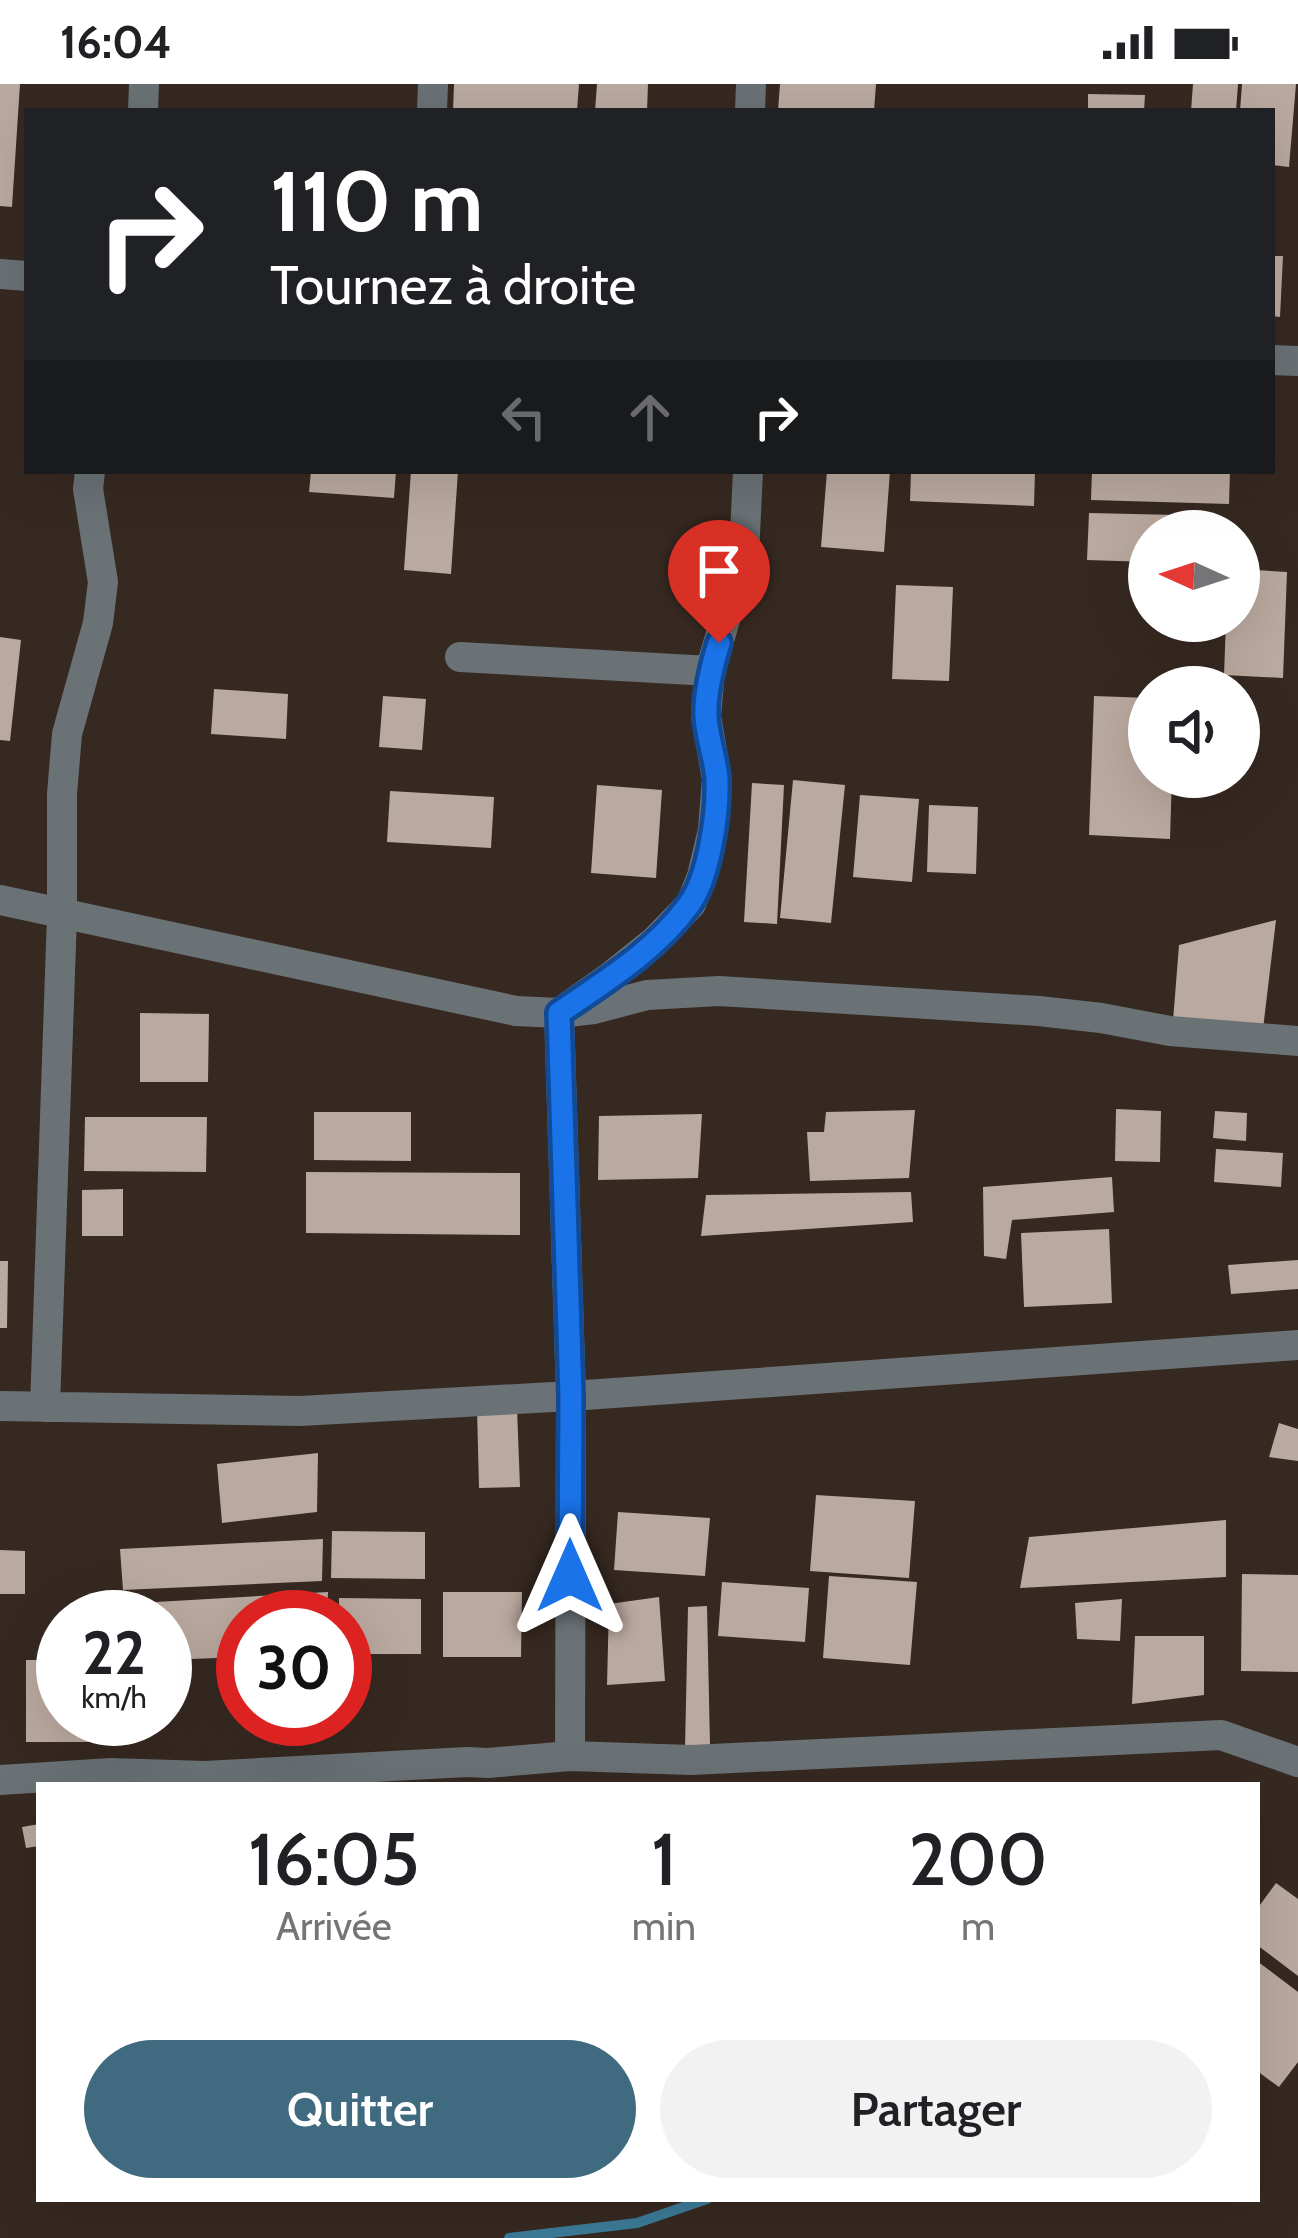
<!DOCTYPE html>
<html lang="fr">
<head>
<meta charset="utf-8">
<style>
  body { margin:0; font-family:Cabin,sans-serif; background:#f2f2f2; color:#202124; height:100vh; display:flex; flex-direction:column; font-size:45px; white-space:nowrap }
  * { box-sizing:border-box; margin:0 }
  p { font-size:39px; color:#757577 }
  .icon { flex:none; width:66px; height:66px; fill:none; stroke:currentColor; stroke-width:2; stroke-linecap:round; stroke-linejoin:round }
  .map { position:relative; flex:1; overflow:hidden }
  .sheet { position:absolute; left:36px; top:1698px; width:1224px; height:420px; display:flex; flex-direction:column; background:#fff; border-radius:0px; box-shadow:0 12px 48px #0002 }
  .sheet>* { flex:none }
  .hud { position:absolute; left:24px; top:24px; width:1251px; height:366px; border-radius:0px; box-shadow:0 12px 48px #0002; background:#202124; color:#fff; overflow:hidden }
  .needle { width:78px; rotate:273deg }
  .fabs { position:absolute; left:1128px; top:426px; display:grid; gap:24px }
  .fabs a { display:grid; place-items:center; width:132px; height:132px; border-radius:50%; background:#fff; box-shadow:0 12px 48px #0002; font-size:60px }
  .speed { position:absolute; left:36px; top:1506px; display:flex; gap:24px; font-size:60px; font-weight:700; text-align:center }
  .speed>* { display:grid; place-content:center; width:156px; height:156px; border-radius:50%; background:#fff; box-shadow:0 12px 48px #0002; line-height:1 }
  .speed small { font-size:30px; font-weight:400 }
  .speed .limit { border:18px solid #d22; background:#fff; color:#111 }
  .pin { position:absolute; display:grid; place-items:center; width:102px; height:102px; color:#fff; margin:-123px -51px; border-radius:50% 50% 50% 0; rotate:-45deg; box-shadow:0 0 12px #0007 }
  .pin .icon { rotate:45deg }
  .me { position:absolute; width:132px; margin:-66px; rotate:0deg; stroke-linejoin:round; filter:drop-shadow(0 0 9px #0008) }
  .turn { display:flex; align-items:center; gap:42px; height:252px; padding:0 48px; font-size:54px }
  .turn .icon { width:156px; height:156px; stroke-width:2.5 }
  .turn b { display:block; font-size:84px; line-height:102px }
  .lanes { display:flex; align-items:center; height:114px; padding:0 48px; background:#0003; justify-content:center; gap:60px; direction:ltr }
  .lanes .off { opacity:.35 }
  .eta { display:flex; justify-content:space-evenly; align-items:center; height:204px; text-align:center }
  .eta b { font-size:72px; font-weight:600; line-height:84px }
  .action { display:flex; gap:24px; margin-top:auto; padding:24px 48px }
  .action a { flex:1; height:138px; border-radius:72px; background:#406a80; color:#fff; font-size:48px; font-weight:600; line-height:138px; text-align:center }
  .action a+a { background:#f2f2f2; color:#202124 }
  .status { display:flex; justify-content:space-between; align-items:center; height:84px; padding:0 60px; background:#fff; direction:ltr }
  .status svg { height:33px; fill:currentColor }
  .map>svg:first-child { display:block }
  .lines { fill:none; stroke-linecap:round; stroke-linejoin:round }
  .stream { stroke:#3c7b98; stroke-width:10 }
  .building { fill:#baa99f }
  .minor { stroke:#6a7276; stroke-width:30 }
  .route-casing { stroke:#114b97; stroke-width:30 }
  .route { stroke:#1a73e8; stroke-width:21 }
</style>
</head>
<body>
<div class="status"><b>16:04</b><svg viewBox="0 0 49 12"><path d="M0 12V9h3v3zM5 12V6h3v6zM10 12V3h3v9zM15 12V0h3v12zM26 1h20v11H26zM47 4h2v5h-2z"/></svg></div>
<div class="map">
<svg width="1298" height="2154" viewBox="0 0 1298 2154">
  <rect width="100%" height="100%" fill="#362921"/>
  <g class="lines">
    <!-- stream -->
    <path class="stream" d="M 509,2154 L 637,2139 L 707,2115"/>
  </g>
  <!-- building -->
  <path class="building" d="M 0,0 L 20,0 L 12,123 L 0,122 Z
    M 454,0 L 579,0 L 577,27 L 453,27 Z
    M 597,0 L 648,0 L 647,27 L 595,27 Z
    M 780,0 L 876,0 L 874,27 L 778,27 Z
    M 1193,0 L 1238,0 L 1236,27 L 1191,27 Z
    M 1242,0 L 1296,0 L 1289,83 L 1272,81 L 1272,27 L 1240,27 Z
    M 1088,10 L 1145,11 L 1144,27 L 1088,27 Z
    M 1272,172 L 1283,172 L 1280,233 L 1272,232 Z
    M 311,387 L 396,387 L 394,414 L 309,408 Z
    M 411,387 L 458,387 L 451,490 L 404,486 Z
    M 827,387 L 890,387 L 884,468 L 821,463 Z
    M 911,387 L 1035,387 L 1034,422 L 910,417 Z
    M 1092,387 L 1230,387 L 1229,420 L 1091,416 Z
    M 1089,429 L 1222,432 L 1222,447 L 1149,447 L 1149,478 L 1087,476 Z
    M 1239,485 L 1287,488 L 1283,594 L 1224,591 L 1226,537 L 1239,537 Z
    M 896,501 L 953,503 L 949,597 L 892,595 Z
    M 0,553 L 21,556 L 10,657 L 0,656 Z
    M 214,605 L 288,610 L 286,655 L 211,650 Z
    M 383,612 L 426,615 L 422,666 L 379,663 Z
    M 1094,612 L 1149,614 L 1149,693 L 1172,693 L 1170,755 L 1089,751 Z
    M 793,696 L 845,701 L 831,839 L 780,834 Z
    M 752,699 L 784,701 L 777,840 L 744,838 Z
    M 597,701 L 662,706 L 656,794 L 591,789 Z
    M 390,707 L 494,713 L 491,764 L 387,758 Z
    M 860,711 L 919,715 L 912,798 L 853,793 Z
    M 929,721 L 978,723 L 976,790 L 927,788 Z
    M 1276,836 L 1263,945 L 1173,937 L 1179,861 Z
    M 140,929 L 209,930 L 208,998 L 140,998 Z
    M 1116,1025 L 1161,1027 L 1160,1078 L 1115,1077 Z
    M 915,1026 L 909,1094 L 810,1097 L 807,1048 L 824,1048 L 826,1028 Z
    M 1215,1027 L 1247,1029 L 1246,1057 L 1213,1054 Z
    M 314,1028 L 411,1028 L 411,1077 L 314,1076 Z
    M 702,1030 L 698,1094 L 598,1096 L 599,1032 Z
    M 85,1033 L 207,1033 L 206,1088 L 84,1087 Z
    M 1216,1065 L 1283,1069 L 1281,1103 L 1214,1098 Z
    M 306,1088 L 520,1089 L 520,1151 L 306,1149 Z
    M 1112,1093 L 1114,1128 L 1012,1136 L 1006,1175 L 984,1172 L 983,1103 Z
    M 123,1105 L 123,1152 L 82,1152 L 82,1106 Z
    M 911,1108 L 913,1138 L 701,1152 L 706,1111 Z
    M 1109,1145 L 1112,1219 L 1024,1223 L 1021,1149 Z
    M 1298,1176 L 1298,1205 L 1231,1210 L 1228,1181 Z
    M 0,1177 L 8,1177 L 7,1244 L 0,1244 Z
    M 517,1324 L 520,1403 L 479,1404 L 477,1325 Z
    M 1279,1339 L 1298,1345 L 1298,1377 L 1269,1373 Z
    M 318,1369 L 317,1428 L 222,1439 L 217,1380 Z
    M 816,1411 L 915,1417 L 909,1494 L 810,1487 Z
    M 618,1428 L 710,1434 L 705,1492 L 614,1486 Z
    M 1226,1436 L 1226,1493 L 1020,1504 L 1029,1453 Z
    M 332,1447 L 425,1448 L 425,1495 L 331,1494 Z
    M 323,1455 L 322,1497 L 123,1506 L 120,1465 Z
    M 0,1466 L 25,1467 L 25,1510 L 0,1510 Z
    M 1242,1490 L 1298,1491 L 1298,1588 L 1241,1587 Z
    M 829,1492 L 917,1498 L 910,1581 L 823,1574 Z
    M 722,1498 L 809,1504 L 805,1558 L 718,1552 Z
    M 328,1508 L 327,1533 L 243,1533 L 243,1573 L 165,1576 L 165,1533 L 121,1533 L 121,1520 Z
    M 443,1508 L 522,1508 L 521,1573 L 443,1573 Z
    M 659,1513 L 665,1597 L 607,1601 L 609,1520 Z
    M 339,1514 L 421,1515 L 421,1570 L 345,1570 L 345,1533 L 339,1533 Z
    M 1122,1515 L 1120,1557 L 1077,1555 L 1075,1519 Z
    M 707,1522 L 710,1661 L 685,1665 L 688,1523 Z
    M 1135,1552 L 1204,1552 L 1204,1611 L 1132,1620 Z
    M 26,1576 L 63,1576 L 63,1635 L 100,1635 L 100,1658 L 26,1658 Z
    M 39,1740 L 39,1762 L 26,1764 L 22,1743 Z
    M 1276,1799 L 1298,1815 L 1298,1892 L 1257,1861 L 1257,1825 Z
    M 1257,1877 L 1298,1908 L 1298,1978 L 1279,2003 L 1257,1987 Z"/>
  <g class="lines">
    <!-- minor -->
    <path class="minor" d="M 143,27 L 144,0
      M 432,27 L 433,0
      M 750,27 L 751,0
      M 0,190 L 27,192
      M 1272,276 L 1298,277
      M 460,573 L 710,587
      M 0,816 L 516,927 L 559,929 L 594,925 L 647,911 L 719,907 L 1039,927 L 1101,934 L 1170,947 L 1298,957
      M 0,1322 L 300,1327 L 571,1312 L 1298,1261
      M 45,1323 L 62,831 L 62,710 L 67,650 L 98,539 L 103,498 L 88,405 L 90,387
      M 570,1672 L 571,1312 L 559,929 L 610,893 L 655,857 L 691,820 L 702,792 L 713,746 L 717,695 L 706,632 L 710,587 L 744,471 L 748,387
      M 0,1696 L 111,1689 L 205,1692 L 467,1678 L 488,1679 L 570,1672 L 691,1676 L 1221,1651 L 1298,1678"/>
  </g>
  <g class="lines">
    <!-- route casing -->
    <g class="route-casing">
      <path id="route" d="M 570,1492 L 571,1312 L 559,929 C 604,898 655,867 688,822 C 709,795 718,731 717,696 C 716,675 707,654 706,632 C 705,608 712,582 719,559"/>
    </g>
    <!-- route -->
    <use href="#route" class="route"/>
  </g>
</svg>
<div class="fabs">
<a><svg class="needle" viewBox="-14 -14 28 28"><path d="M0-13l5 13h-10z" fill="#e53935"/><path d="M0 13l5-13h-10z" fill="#757577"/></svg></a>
<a><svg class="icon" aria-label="sound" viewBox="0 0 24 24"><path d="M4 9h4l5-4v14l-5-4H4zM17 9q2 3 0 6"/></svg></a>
</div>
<div class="speed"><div>22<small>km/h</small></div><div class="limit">30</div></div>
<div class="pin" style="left:719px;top:559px;background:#d93025"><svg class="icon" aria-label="arrive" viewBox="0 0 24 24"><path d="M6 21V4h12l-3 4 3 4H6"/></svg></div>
<svg class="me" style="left:570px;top:1492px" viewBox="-20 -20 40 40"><path d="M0-17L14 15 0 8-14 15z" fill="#1a73e8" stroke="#fff" stroke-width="4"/></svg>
<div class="hud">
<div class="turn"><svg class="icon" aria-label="right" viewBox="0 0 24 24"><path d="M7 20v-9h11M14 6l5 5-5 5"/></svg><div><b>110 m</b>Tournez à droite</div></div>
<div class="lanes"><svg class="icon off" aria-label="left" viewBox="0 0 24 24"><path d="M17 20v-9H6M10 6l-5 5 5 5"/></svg><svg class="icon off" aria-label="ahead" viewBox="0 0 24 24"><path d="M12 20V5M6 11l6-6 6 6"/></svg><svg class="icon" aria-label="right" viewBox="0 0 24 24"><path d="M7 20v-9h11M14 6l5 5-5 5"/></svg></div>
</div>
<section class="sheet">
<div class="eta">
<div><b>16:05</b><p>Arrivée</p></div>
<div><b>1</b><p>min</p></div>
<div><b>200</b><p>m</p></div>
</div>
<div class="action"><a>Quitter</a><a>Partager</a></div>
</section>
</div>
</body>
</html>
